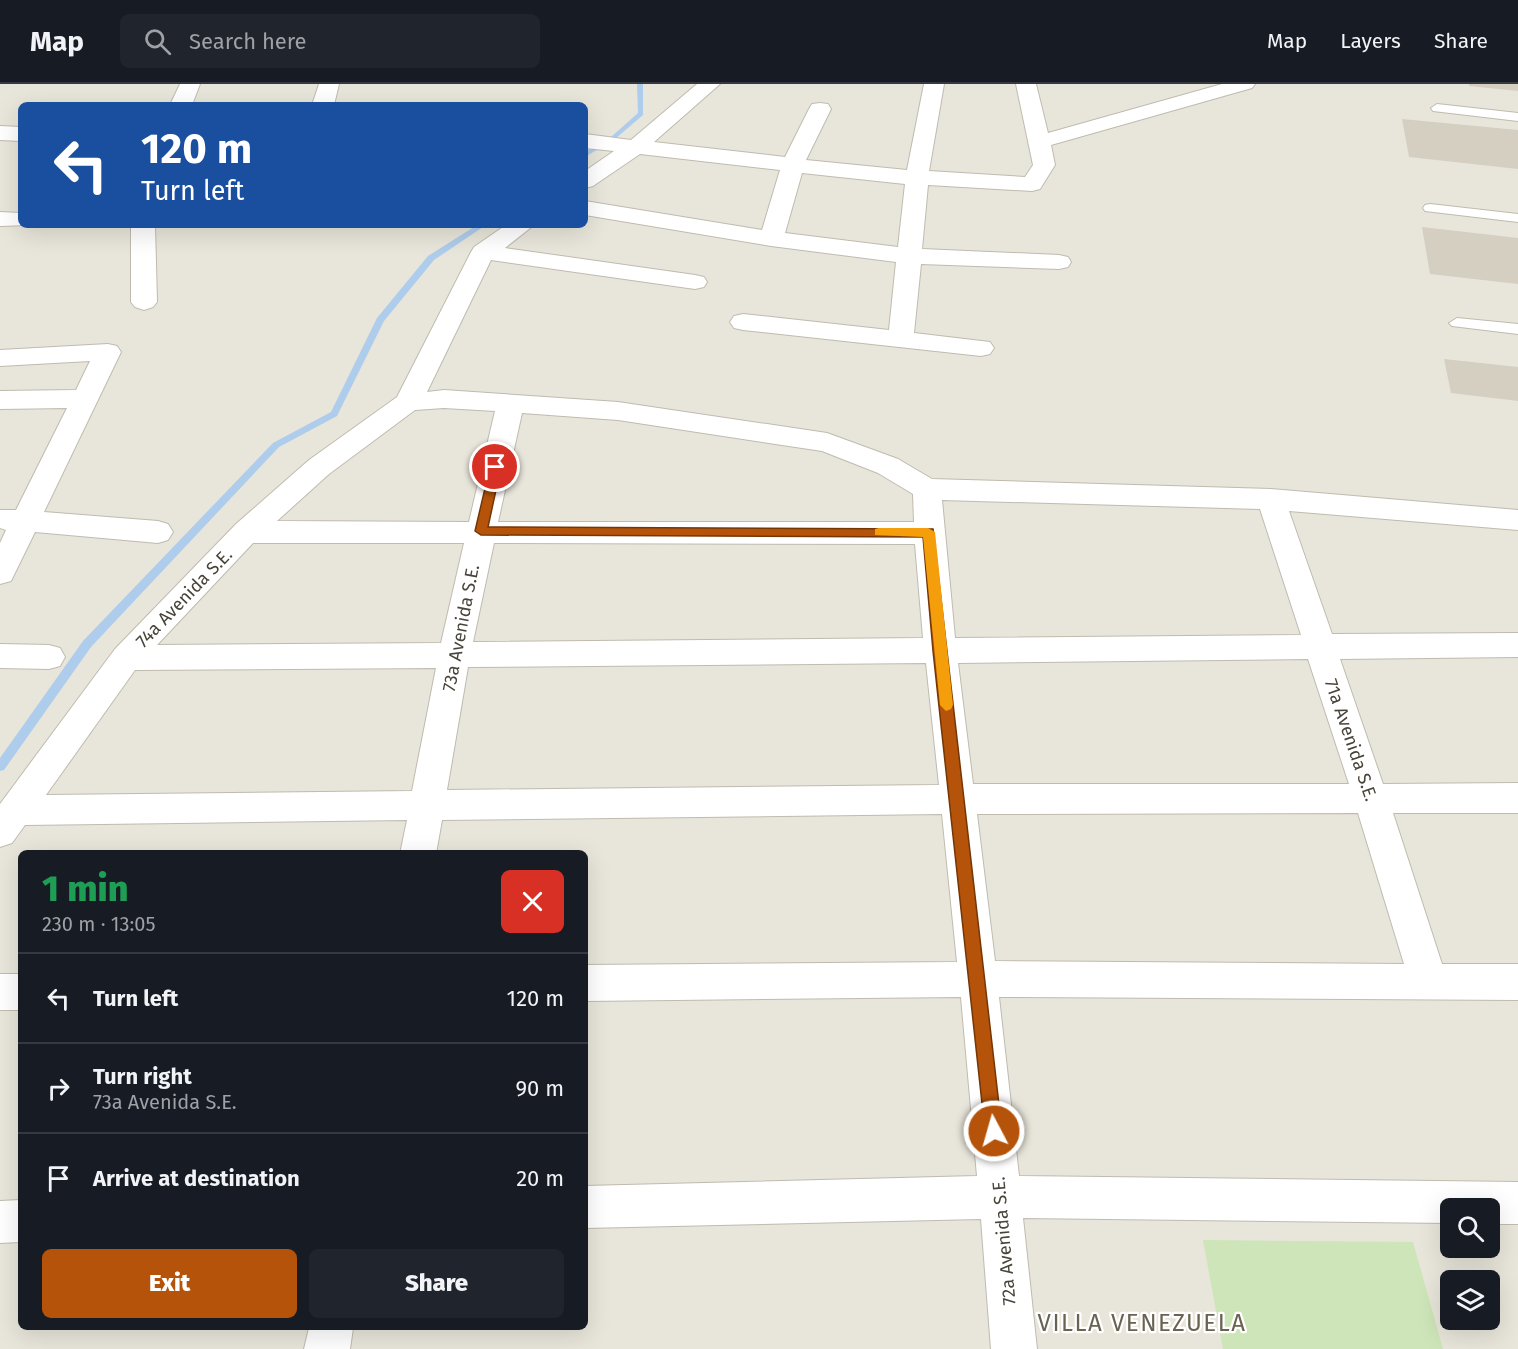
<!DOCTYPE html>
<html lang="en">
<head>
<meta charset="utf-8">
<style>
  body { margin:0; font-family:"Fira Sans",sans-serif; background:#20242c; color:#f1f3f6; height:100vh; display:flex; flex-direction:column; font-size:22px; white-space:nowrap }
  * { box-sizing:border-box; margin:0 }
  p { font-size:20px; color:#9ea1a6 }
  .icon { flex:none; width:33px; height:33px; fill:none; stroke:currentColor; stroke-width:2; stroke-linecap:round; stroke-linejoin:round }
  .map { position:relative; flex:1; overflow:hidden }
  .panel { position:absolute; left:18px; top:766px; width:570px; height:480px; display:flex; flex-direction:column; background:#171b24; border-radius:9px; box-shadow:0 6px 24px #0002 }
  .panel>* { flex:none }
  .banner { position:absolute; left:18px; top:18px; width:570px; height:126px; border-radius:9px; box-shadow:0 6px 24px #0002; background:#1a4fa0; color:#fff; overflow:hidden }
  .controls { position:absolute; left:1440px; top:1114px; display:grid; gap:12px }
  .controls a { display:grid; place-items:center; width:60px; height:60px; border-radius:9px; background:#171b24; box-shadow:0 6px 24px #0002; font-size:30px }
  .pin { position:absolute; display:grid; place-items:center; width:51px; height:51px; color:#fff; margin:-26px; border:3px solid #fff; border-radius:50%; box-shadow:0 2px 6px #0007 }
  .me { position:absolute; width:66px; margin:-33px; rotate:354deg; stroke-linejoin:round; filter:drop-shadow(0 0 4px #0008) }
  .turn { display:flex; align-items:center; gap:21px; height:126px; padding:0 24px; font-size:27px }
  .turn .icon { width:78px; height:78px; stroke-width:2.5 }
  .turn b { display:block; font-size:42px; line-height:51px }
  .round { display:grid; place-items:center; flex:none; width:63px; height:63px; border-radius:9px; background:#20242c }
  .head { display:flex; align-items:center; justify-content:space-between; height:102px; padding:0 24px }
  h1 { font-size:36px; font-weight:800; line-height:45px; color:#1e9e55 }
  .primary-button { display:flex; gap:12px; margin-top:auto; padding:12px 24px }
  .primary-button a { flex:1; height:69px; border-radius:9px; background:#b45309; color:#fff; font-size:24px; font-weight:800; line-height:69px; text-align:center }
  .primary-button a+a { background:#20242c; color:#f1f3f6 }
  ul { padding:0; list-style:none }
  li { display:flex; align-items:center; gap:18px; height:90px; padding:0 24px; border-top:2px solid #363941 }
  li div { flex:1 }
  li b { display:block; font-size:22px }
  li em { font-style:normal }
  header { display:flex; align-items:center; gap:36px; box-sizing:border-box; height:84px; padding:0 30px; background:#171b24; border-bottom:2px solid #363941 }
  header strong { font-size:28px }
  nav { display:flex; gap:33px; margin-inline-start:auto; font-size:21px }
  .search { width:420px; height:54px; background:#20242c; display:flex; align-items:center; gap:15px; box-sizing:border-box; padding:0 21px; border-radius:9px; color:#9ea1a6; font-size:22px }
  .map>svg:first-child { display:block }
  .residential { fill:#e8e5da; fill-rule:evenodd }
  .green { fill:#cde5b8 }
  .lines { fill:none; stroke-linecap:round; stroke-linejoin:round }
  .stream { fill:#aecceb; fill-rule:evenodd }
  .building { fill:#d5cfc2 }
  .service-casing { stroke:#bfbbaf; stroke-width:2 }
  .minor-casing { stroke:#bfbbaf; stroke-width:2 }
  .service { fill:#fff; fill-rule:evenodd }
  .minor { fill:#fff; fill-rule:evenodd }
  .route { fill:#b45309; stroke:#753606; stroke-width:1.5 }
  .slow { fill:#f59e0b }
  .labels { text-anchor:middle; dominant-baseline:central; stroke-width:4.5; stroke-linejoin:round; paint-order:stroke }
  .street-label { font-size:18px; fill:#48443a; stroke:#fff }
  .near-neighbourhood-label { font-size:24px; letter-spacing:1.5px; fill:#6a6352; stroke:#fff }
</style>
</head>
<body>
<header>
<strong>Map</strong>
<div class="search"><svg class="icon" aria-label="search" viewBox="0 0 24 24"><circle cx="10" cy="10" r="6"/><path d="M15 15l6 6"/></svg>Search here</div>
<nav><a>Map</a><a>Layers</a><a>Share</a></nav>
</header>
<div class="map">
<svg width="1518" height="1265" viewBox="0 0 1518 1265">
  <rect width="100%" height="100%" fill="#f4f3ec"/>
  <!-- residential -->
  <path class="residential" d="M 0,0 L 1518,0 L 1518,1265 L 0,1265 ZM 21,21 L 585,21 L 585,141 L 21,141 ZM 21,770 L 585,770 L 585,1244 L 21,1244 ZM 1450,1125 L 1490,1125 L 1490,1164 L 1450,1164 ZM 1450,1197 L 1490,1197 L 1490,1236 L 1450,1236 Z"/>
  <!-- green -->
  <path class="green" d="M 1203,1156 L 1413,1158 L 1443,1265 L 1223,1265 Z"/>
  <g class="lines">
    <!-- stream -->
    <path class="stream" d="M 637,0 L 643,0 L 643,31 L 615,55 L 585,73 L 585,68 L 611,53 L 638,29 Z
      M 477,141 L 486,141 L 434,176 L 384,237 L 337,332 L 279,363 L 91,563 L 4,686 L 0,687 L 0,674 L 83,557 L 273,359 L 331,328 L 377,234 L 428,172 Z"/>
  </g>
  <!-- building -->
  <path class="building" d="M 1469,0 L 1518,0 L 1518,7 L 1469,2 Z
    M 1402,35 L 1518,46 L 1518,85 L 1409,73 Z
    M 1422,143 L 1518,154 L 1518,200 L 1430,190 Z
    M 1444,275 L 1518,283 L 1518,317 L 1451,309 Z"/>
  <g class="lines">
    <!-- service casing -->
    <g class="service-casing">
      <path id="service" d="M 1437,20 L 1518,29 L 1518,37 L 1433,27 L 1431,24 Z
        M 1430,120 L 1518,130 L 1518,138 L 1425,127 L 1423,124 L 1425,121 Z
        M 1457,234 L 1518,240 L 1518,250 L 1452,242 L 1449,239 Z"/>
    </g>
    <!-- minor casing -->
    <g class="minor-casing">
      <path id="minor" d="M 180,0 L 200,0 L 192,21 L 170,21 Z
        M 319,0 L 339,0 L 334,21 L 312,21 Z
        M 697,0 L 720,0 L 654,58 L 785,73 L 809,25 L 812,20 L 820,19 L 828,20 L 831,25 L 806,76 L 907,86 L 924,0 L 944,0 L 929,87 L 1025,93 L 1033,81 L 1016,0 L 1036,0 L 1048,49 L 1222,0 L 1255,0 L 1252,4 L 1051,61 L 1055,81 L 1040,105 L 1032,107 L 928,101 L 922,165 L 1059,171 L 1068,173 L 1071,178 L 1068,183 L 1059,185 L 921,180 L 914,249 L 990,258 L 994,264 L 990,270 L 981,272 L 743,246 L 734,244 L 730,238 L 734,232 L 743,230 L 889,246 L 896,178 L 771,162 L 585,131 L 585,117 L 762,146 L 780,86 L 640,70 L 593,102 L 585,104 L 585,87 L 614,67 L 585,64 L 585,50 L 631,56 ZM 802,89 L 905,100 L 898,163 L 785,149 Z
        M 0,42 L 21,43 L 21,57 L 0,56 Z
        M 0,128 L 21,129 L 21,141 L 29,141 L 0,142 Z
        M 131,141 L 155,141 L 157,218 L 153,223 L 144,226 L 135,223 L 131,218 Z
        M 506,141 L 534,141 L 505,164 L 695,191 L 704,193 L 707,198 L 704,203 L 695,205 L 491,176 L 427,308 L 444,306 L 618,318 L 827,349 L 898,375 L 932,395 L 1271,405 L 1518,426 L 1518,446 L 1289,427 L 1332,550 L 1518,549 L 1518,573 L 1340,575 L 1383,700 L 1518,699 L 1518,729 L 1393,729 L 1442,880 L 1518,880 L 1518,916 L 999,913 L 1019,1092 L 1518,1098 L 1518,1140 L 1490,1140 L 1490,1125 L 1450,1125 L 1450,1139 L 1023,1134 L 1037,1265 L 991,1265 L 981,1135 L 585,1144 L 585,1102 L 977,1092 L 961,913 L 585,917 L 585,881 L 957,878 L 942,730 L 442,736 L 436,770 L 400,770 L 407,736 L 25,741 L 12,759 L 0,763 L 0,720 L 3,716 L 115,565 L 236,440 L 309,376 L 397,313 L 471,168 L 474,163 ZM 444,324 L 495,327 L 469,438 L 277,437 L 329,390 L 415,326 ZM 522,329 L 618,336 L 822,367 L 878,389 L 913,410 L 914,438 L 498,438 ZM 942,416 L 1260,425 L 1301,551 L 955,554 ZM 253,459 L 464,459 L 441,559 L 157,561 ZM 494,459 L 915,460 L 923,554 L 473,558 ZM 1308,575 L 1349,700 L 973,700 L 958,579 ZM 926,579 L 939,701 L 447,706 L 468,583 ZM 436,584 L 412,707 L 46,711 L 135,586 ZM 1358,729 L 1404,880 L 995,877 L 977,730 Z
        M 108,260 L 117,262 L 121,268 L 44,428 L 158,437 L 168,440 L 173,448 L 168,456 L 158,459 L 35,448 L 11,497 L 0,500 L 0,459 L 6,446 L 0,444 L 0,426 L 16,426 L 67,324 L 0,325 L 0,307 L 76,306 L 90,277 L 0,282 L 0,266 Z
        M 0,560 L 49,561 L 60,564 L 65,573 L 60,582 L 49,585 L 0,584 Z
        M 0,890 L 21,890 L 21,926 L 0,926 Z
        M 21,1116 L 21,1158 L 0,1159 L 0,1117 Z
        M 309,1244 L 353,1244 L 350,1265 L 304,1265 Z"/>
    </g>
    <!-- service -->
    <use href="#service" class="service"/>
    <!-- minor -->
    <use href="#minor" class="minor"/>
  </g>
  <!-- route -->
  <path class="route" d="M 495,379 L 501,383 L 488,443 L 933,445 L 1002,1047 L 1000,1053 L 994,1056 L 988,1053 L 985,1047 L 933,567 L 923,453 L 481,451 L 475,447 L 490,383 Z"/>
  <!-- slow -->
  <path class="slow" d="M 879,444 L 928,444 L 935,448 L 953,621 L 951,625 L 946,627 L 940,621 L 923,453 L 875,451 L 875,445 Z"/>
  <g class="labels">
    <!-- street labels -->
    <g class="street-label">
      <text transform="translate(184 514) rotate(-46)">74a Avenida S.E.</text>
      <text transform="translate(461 544) rotate(-79)">73a Avenida S.E.</text>
      <text transform="translate(1351 656) rotate(71)">71a Avenida S.E.</text>
      <text transform="translate(1004 1157) rotate(-95)">72a Avenida S.E.</text>
    </g>
    <!-- near-neighbourhood labels -->
    <g class="near-neighbourhood-label">
      <text x="1142" y="1239">VILLA VENEZUELA</text>
    </g>
  </g>
</svg>
<div class="controls">
<a><svg class="icon" aria-label="search" viewBox="0 0 24 24"><circle cx="10" cy="10" r="6"/><path d="M15 15l6 6"/></svg></a>
<a><svg class="icon" aria-label="layers" viewBox="0 0 24 24"><path d="M12 4l9 5-9 5-9-5zM3 14l9 5 9-5"/></svg></a>
</div>
<div class="pin" style="left:495px;top:383px;background:#d93025"><svg class="icon" aria-label="arrive" viewBox="0 0 24 24"><path d="M6 21V4h12l-3 4 3 4H6"/></svg></div>
<svg class="me" style="left:994px;top:1047px" viewBox="-20 -20 40 40"><circle r="17" fill="#b45309" stroke="#fff" stroke-width="3"/><path d="M0-11L8 9 0 5-8 9z" fill="#fff"/></svg>
<div class="banner">
<div class="turn"><svg class="icon" aria-label="left" viewBox="0 0 24 24"><path d="M17 20v-9H6M10 6l-5 5 5 5"/></svg><div><b>120 m</b>Turn left</div></div>
</div>
<section class="panel">
<div class="head"><div><h1>1 min</h1><p>230 m · 13:05</p></div><a class="round" style="background:#d93025;color:#fff"><svg class="icon" aria-label="close" viewBox="0 0 24 24"><path d="M6 6l12 12M18 6L6 18"/></svg></a></div>
<ul>
<li><svg class="icon" aria-label="left" viewBox="0 0 24 24"><path d="M17 20v-9H6M10 6l-5 5 5 5"/></svg><div><b>Turn left</b></div><em>120 m</em></li>
<li><svg class="icon" aria-label="right" viewBox="0 0 24 24"><path d="M7 20v-9h11M14 6l5 5-5 5"/></svg><div><b>Turn right</b><p>73a Avenida S.E.</p></div><em>90 m</em></li>
<li><svg class="icon" aria-label="arrive" viewBox="0 0 24 24"><path d="M6 21V4h12l-3 4 3 4H6"/></svg><div><b>Arrive at destination</b></div><em>20 m</em></li>
</ul>
<div class="primary-button"><a>Exit</a><a>Share</a></div>
</section>
</div>
</body>
</html>
